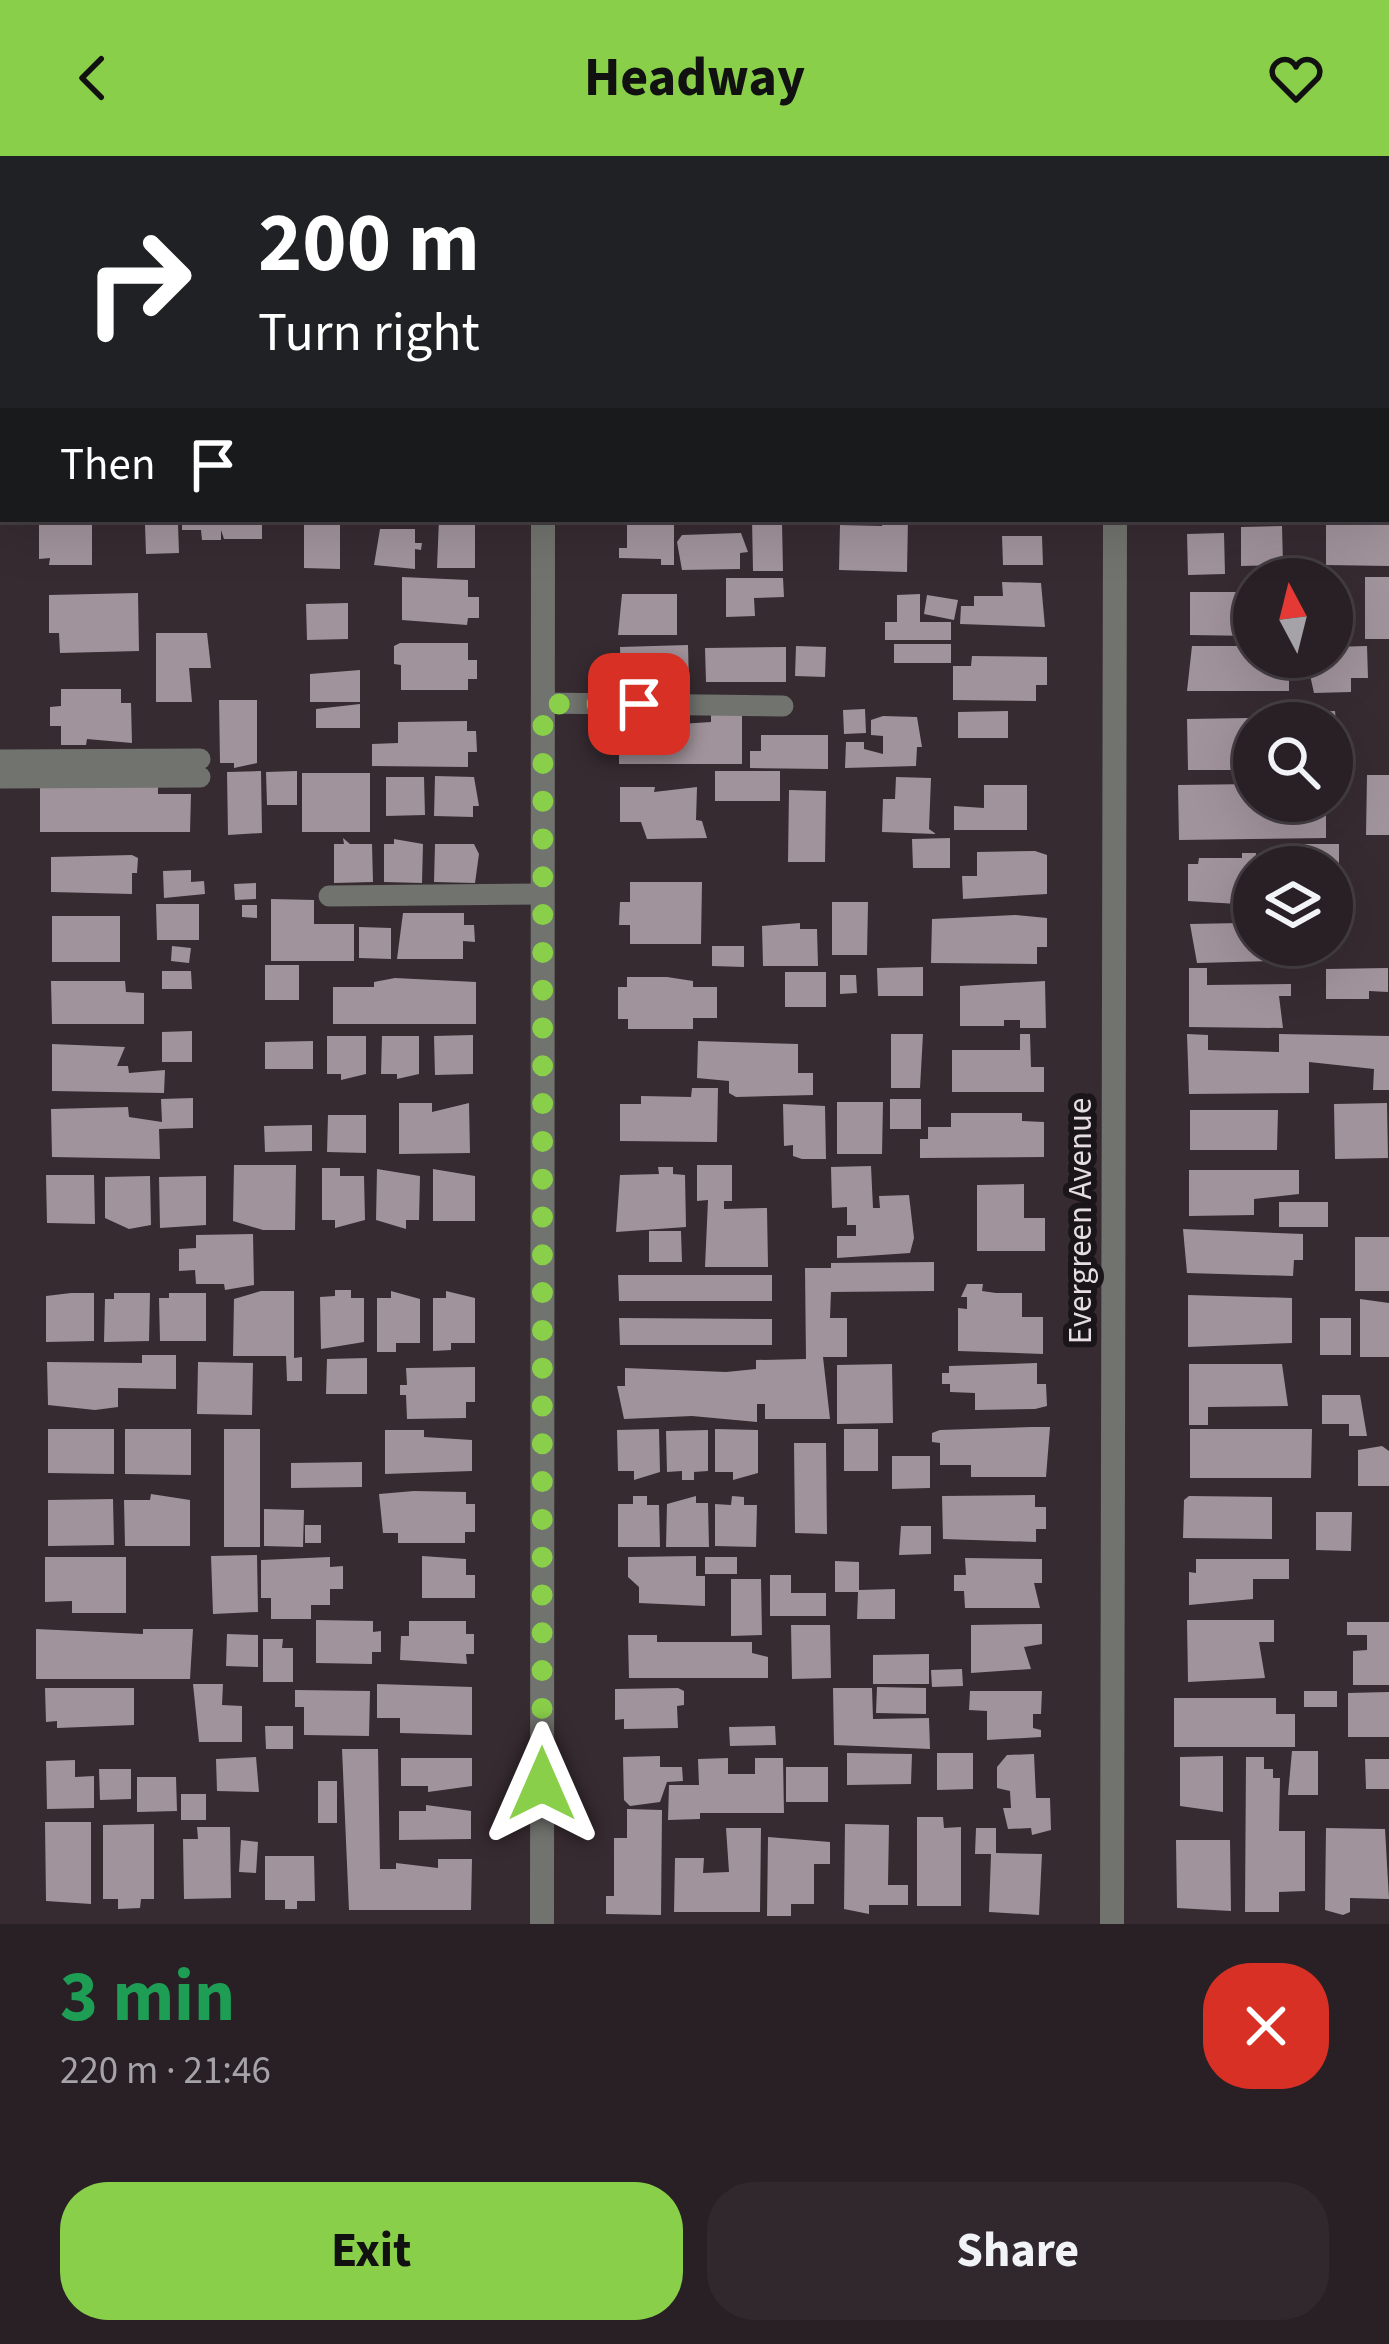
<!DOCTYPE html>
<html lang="en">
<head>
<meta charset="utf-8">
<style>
  body { margin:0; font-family:"Source Sans 3",sans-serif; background:#30282d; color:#f1f3f6; height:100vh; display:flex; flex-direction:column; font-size:45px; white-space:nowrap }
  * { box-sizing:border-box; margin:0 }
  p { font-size:39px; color:#a5a3a7 }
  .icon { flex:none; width:66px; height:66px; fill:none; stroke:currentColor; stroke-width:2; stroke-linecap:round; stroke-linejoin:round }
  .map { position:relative; height:1768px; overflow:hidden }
  .panel { display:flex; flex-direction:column; background:#282025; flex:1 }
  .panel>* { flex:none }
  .guide { position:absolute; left:0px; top:0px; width:1389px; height:366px; box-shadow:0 12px 48px #0002,0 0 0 3px #443e42; background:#202124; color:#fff; overflow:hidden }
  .needle { width:78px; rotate:353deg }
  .buttons { position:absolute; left:1233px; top:402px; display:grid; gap:24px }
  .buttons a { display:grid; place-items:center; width:120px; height:120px; border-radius:50%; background:#282025; box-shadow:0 12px 48px #0002,0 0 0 3px #443e42; font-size:60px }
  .pin { position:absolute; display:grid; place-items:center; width:102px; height:102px; color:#fff; margin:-51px; border-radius:24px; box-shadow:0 6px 18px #0006 }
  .me { position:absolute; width:132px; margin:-66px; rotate:0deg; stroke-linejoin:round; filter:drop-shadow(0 0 9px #0008) }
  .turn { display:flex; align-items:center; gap:42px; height:252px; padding:0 60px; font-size:54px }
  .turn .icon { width:156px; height:156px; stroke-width:2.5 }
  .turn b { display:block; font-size:84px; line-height:102px }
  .then { display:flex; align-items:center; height:114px; padding:0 60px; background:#0003; gap:24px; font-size:45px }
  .round { display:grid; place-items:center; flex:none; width:126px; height:126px; border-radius:48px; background:#30282d }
  .overview { display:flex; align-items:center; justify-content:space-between; height:204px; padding:0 60px }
  h1 { font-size:72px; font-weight:700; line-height:90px; color:#1e9e55 }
  .action { display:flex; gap:24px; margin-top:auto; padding:24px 60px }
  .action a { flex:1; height:138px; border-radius:48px; background:#89cf49; color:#111; font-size:48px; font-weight:700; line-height:138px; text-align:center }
  .action a+a { background:#30282d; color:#f1f3f6 }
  header { display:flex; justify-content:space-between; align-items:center; height:156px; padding:0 60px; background:#89cf49; color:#111; font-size:54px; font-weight:700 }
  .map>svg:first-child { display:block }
  .building { fill:#a1939b }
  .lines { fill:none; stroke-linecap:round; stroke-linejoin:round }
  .lane { stroke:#70736e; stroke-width:21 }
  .street { stroke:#70736e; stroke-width:24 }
  .secondary { stroke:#959a91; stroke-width:24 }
  .route { stroke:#89cf49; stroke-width:21; stroke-dasharray:0 37.8 }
  .labels { text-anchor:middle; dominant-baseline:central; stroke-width:12; stroke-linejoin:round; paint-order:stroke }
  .street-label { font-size:33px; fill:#e5dde1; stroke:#1a1518 }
</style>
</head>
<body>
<header><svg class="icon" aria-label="back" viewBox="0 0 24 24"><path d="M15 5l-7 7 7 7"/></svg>Headway<svg class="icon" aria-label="heart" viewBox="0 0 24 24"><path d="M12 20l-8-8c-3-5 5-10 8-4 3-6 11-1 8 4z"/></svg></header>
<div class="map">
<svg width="1389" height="1768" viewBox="0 0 1389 1768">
  <rect width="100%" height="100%" fill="#362b31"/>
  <!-- building -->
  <path class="building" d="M 182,363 L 262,363 L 262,383 L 224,383 L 221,374 L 221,384 L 202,384 L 201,374 L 182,374 Z
    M 304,363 L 340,363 L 340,413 L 304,412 Z
    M 439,363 L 475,363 L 475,412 L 437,412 Z
    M 627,363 L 674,363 L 674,409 L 661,409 L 661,403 L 619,402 L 619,392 L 627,392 Z
    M 752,363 L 782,366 L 783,415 L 753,415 Z
    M 882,363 L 908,363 L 907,416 L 839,414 L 840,369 L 882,370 Z
    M 39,364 L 92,364 L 92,409 L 49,409 L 50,402 L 39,403 Z
    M 1326,365 L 1389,365 L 1389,410 L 1326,409 Z
    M 178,368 L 179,397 L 146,398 L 145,369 Z
    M 1282,370 L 1283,409 L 1241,410 L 1241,371 Z
    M 380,373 L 415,373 L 415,387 L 422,387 L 421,394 L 415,393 L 415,413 L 374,409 Z
    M 741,377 L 748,396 L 740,397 L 740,413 L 682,414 L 677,386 L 682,379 Z
    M 1224,377 L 1225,418 L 1188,419 L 1187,378 Z
    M 1002,380 L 1042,380 L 1043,409 L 1003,409 Z
    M 402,421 L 468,424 L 468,441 L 479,441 L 479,462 L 468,462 L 467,469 L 402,464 Z
    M 1365,421 L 1389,421 L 1389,483 L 1365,483 Z
    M 726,422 L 783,422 L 784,441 L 754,442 L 755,460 L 726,461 Z
    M 1002,426 L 1041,427 L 1045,471 L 960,468 L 961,450 L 974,450 L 974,440 L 1003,440 Z
    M 1190,436 L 1254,436 L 1254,480 L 1190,479 Z
    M 138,437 L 139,495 L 60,497 L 59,477 L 49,477 L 49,439 Z
    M 622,438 L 677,438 L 677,479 L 618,479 Z
    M 920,438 L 920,466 L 951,466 L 951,484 L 885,484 L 885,466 L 897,466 L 897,439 Z
    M 927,439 L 958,444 L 954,464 L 924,458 Z
    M 348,447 L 348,483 L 307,484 L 306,448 Z
    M 1332,449 L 1343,449 L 1345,485 L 1332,486 Z
    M 156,477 L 207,477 L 211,512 L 189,512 L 192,546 L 156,546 Z
    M 400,487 L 468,487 L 468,504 L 477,504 L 477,523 L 468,523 L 468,534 L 401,534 L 401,509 L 394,508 L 394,490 Z
    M 894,488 L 951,488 L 951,507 L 894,507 Z
    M 688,489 L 689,528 L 663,528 L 663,533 L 656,532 L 656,526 L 621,527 L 620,491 Z
    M 796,490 L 826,491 L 825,521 L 795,520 Z
    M 1192,490 L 1254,490 L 1254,501 L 1289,501 L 1289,535 L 1187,535 Z
    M 1367,490 L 1368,522 L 1351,522 L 1351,536 L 1314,537 L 1306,501 L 1332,501 L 1332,491 Z
    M 786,491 L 786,526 L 706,526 L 705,492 Z
    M 972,500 L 1047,501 L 1047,529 L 1036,529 L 1036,545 L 953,544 L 953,510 L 971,510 Z
    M 360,514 L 360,546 L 310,546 L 310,518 Z
    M 61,533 L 121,533 L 121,547 L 131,547 L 132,587 L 87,583 L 86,589 L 61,589 L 61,570 L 50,570 L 50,551 L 61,550 Z
    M 219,544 L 257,544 L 257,607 L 234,612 L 234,607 L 220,607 Z
    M 360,548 L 360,572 L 316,572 L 316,553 Z
    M 865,553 L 866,577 L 844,578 L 843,554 Z
    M 1008,555 L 1008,582 L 958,582 L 958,556 Z
    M 1335,555 L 1336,567 L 1303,567 L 1303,556 Z
    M 711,558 L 742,559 L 742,608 L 619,608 L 619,572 L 711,566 Z
    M 883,560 L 917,561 L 922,591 L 917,591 L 916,610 L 845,612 L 846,586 L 864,586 L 864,593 L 883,598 L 883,580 L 871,579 L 871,564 Z
    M 1250,562 L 1254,614 L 1188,614 L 1187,563 Z
    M 467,565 L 467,575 L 476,575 L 477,596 L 468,596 L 468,611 L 372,610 L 372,588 L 398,587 L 398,566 Z
    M 761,579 L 828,579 L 828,613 L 750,612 L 750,595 L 761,595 Z
    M 261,615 L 262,677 L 228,679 L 227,616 Z
    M 297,615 L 297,649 L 267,649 L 266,616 Z
    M 715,615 L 780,615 L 780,645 L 715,645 Z
    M 302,617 L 370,617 L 370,676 L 302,676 Z
    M 1367,619 L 1389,619 L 1389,679 L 1366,679 Z
    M 435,620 L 474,621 L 479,650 L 473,650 L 473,661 L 434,660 Z
    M 386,621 L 424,621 L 425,659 L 386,660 Z
    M 896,621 L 931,622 L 929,673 L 936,678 L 882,676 L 883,643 L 895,643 Z
    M 40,626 L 158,626 L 158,638 L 191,638 L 190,676 L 40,676 Z
    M 1254,628 L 1254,645 L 1326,645 L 1326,682 L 1179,684 L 1178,629 Z
    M 984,629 L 1027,629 L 1027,674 L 954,674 L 954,650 L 984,652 Z
    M 620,631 L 655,631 L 654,636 L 697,631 L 696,664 L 702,665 L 707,682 L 647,683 L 641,666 L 620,666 Z
    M 789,634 L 826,635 L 825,706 L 788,706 Z
    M 343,682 L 350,688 L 372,688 L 373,726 L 334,727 L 334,688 L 344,688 Z
    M 950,682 L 950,712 L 913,712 L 912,683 Z
    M 394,683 L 423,688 L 422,727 L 384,726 L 384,688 L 394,688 Z
    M 435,688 L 474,688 L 479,698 L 475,727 L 434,726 Z
    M 1304,688 L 1339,688 L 1339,720 L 1332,720 L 1332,711 L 1305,711 Z
    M 1035,695 L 1047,699 L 1047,738 L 963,743 L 962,720 L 977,720 L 977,696 Z
    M 1242,697 L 1256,697 L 1254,749 L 1188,745 L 1188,708 L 1198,708 L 1199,702 L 1242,702 Z
    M 132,699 L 138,702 L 137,717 L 132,717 L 132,738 L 51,736 L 51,701 Z
    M 191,714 L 191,726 L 204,725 L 205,738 L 164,742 L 163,715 Z
    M 630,726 L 702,726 L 701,788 L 630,788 L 630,769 L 619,769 L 620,746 L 630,746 Z
    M 256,727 L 256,743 L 235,744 L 234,728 Z
    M 271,743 L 314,744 L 314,768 L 354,768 L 354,805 L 271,805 Z
    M 832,746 L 868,746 L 867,799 L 832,799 Z
    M 156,748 L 199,748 L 199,784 L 157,784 Z
    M 242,749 L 257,749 L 257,762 L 242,761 Z
    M 403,757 L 464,757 L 464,769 L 474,769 L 475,786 L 463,785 L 463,803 L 397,803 Z
    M 1015,759 L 1047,762 L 1047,791 L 1037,791 L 1037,808 L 931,807 L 932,763 Z
    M 52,760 L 120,760 L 120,806 L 52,806 Z
    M 800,767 L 800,773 L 817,773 L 818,810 L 763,810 L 762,770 Z
    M 1240,767 L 1240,784 L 1254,784 L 1258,791 L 1286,790 L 1286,810 L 1275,810 L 1275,805 L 1197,807 L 1190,768 Z
    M 359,771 L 391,772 L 391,803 L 359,802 Z
    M 172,790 L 191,792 L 189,807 L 171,805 Z
    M 712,790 L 744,790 L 744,811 L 712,810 Z
    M 265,809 L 299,809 L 299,844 L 265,844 Z
    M 923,811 L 923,840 L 878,840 L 877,812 Z
    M 1189,812 L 1207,812 L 1207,829 L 1291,828 L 1291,840 L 1279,840 L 1283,872 L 1189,871 Z
    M 1388,812 L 1388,836 L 1369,835 L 1369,843 L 1326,843 L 1326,813 Z
    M 162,815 L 191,815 L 192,833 L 162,833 Z
    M 785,816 L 826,816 L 826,851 L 785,851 Z
    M 840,819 L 856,819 L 857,837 L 840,838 Z
    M 627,821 L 667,821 L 693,825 L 693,831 L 717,831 L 717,862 L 693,862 L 693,873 L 628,873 L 628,863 L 618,863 L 618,831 L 627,831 Z
    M 395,822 L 476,826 L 476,868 L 333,868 L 333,831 L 374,831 L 374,826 Z
    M 51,825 L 125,825 L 126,836 L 144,837 L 144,868 L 52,868 Z
    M 1045,825 L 1046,872 L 1020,872 L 1020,864 L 1004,864 L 1004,870 L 960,870 L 960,830 Z
    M 192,875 L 192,906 L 162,906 L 162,876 Z
    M 891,878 L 923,878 L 920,932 L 891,932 Z
    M 1020,878 L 1030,878 L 1031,911 L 1044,911 L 1044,936 L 952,936 L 952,894 L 1020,894 Z
    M 1187,878 L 1208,879 L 1208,894 L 1279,896 L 1279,878 L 1389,880 L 1389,934 L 1373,934 L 1374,913 L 1309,906 L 1309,937 L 1189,938 Z
    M 473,879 L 473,918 L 435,919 L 434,880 Z
    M 327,880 L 366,880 L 366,918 L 341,924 L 341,918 L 327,918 Z
    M 382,880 L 419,880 L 419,918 L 397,923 L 397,918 L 381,918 Z
    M 313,885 L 313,913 L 265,913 L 265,886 Z
    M 698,885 L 798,888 L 798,917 L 813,917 L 813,939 L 736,941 L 729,937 L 729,925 L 697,922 Z
    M 52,888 L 125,891 L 117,910 L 128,910 L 129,917 L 165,914 L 164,937 L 52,935 Z
    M 692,932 L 718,932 L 717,986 L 620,985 L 620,948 L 641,948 L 641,940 L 691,941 Z
    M 193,942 L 193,972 L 159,973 L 160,1003 L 52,1001 L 51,953 L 128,951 L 129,961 L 162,966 L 161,943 Z
    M 890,943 L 921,943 L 921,973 L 890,973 Z
    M 837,946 L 883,946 L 882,998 L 837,998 Z
    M 399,947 L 432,947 L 432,956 L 469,947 L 470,997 L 399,998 Z
    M 1387,947 L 1388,1002 L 1335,1003 L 1334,948 Z
    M 783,948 L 825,950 L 826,1003 L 802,1003 L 793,1000 L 793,989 L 784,990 Z
    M 1190,954 L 1278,954 L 1277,994 L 1190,994 Z
    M 951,957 L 1022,957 L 1022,965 L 1044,966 L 1044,1001 L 920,1002 L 920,983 L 928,983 L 928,971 L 951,971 Z
    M 328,959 L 366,959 L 366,997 L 327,996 Z
    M 312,969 L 312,995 L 265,996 L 264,970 Z
    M 234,1009 L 296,1009 L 295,1074 L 263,1074 L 233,1065 Z
    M 697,1009 L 732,1009 L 732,1045 L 724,1045 L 724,1053 L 767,1052 L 768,1111 L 705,1111 L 708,1044 L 697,1045 Z
    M 871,1010 L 873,1052 L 880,1052 L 879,1040 L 909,1039 L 914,1082 L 910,1097 L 837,1102 L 837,1080 L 856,1080 L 856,1069 L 847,1069 L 847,1051 L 832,1052 L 831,1011 Z
    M 658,1011 L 673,1011 L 673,1018 L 685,1019 L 686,1071 L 616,1076 L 620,1019 L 659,1018 Z
    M 322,1012 L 340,1012 L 340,1020 L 364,1020 L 365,1064 L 335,1072 L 335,1064 L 322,1064 Z
    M 377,1013 L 420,1020 L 419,1064 L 406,1064 L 406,1073 L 376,1064 Z
    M 433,1013 L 475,1020 L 475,1065 L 433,1065 Z
    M 1189,1014 L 1299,1014 L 1299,1038 L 1254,1043 L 1254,1059 L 1189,1060 Z
    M 46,1019 L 94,1019 L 95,1068 L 47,1067 Z
    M 150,1020 L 151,1069 L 129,1073 L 105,1062 L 105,1021 Z
    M 206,1020 L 206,1069 L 160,1072 L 159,1021 Z
    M 1024,1028 L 1024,1062 L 1045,1062 L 1045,1095 L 977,1095 L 977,1029 Z
    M 1279,1046 L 1328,1046 L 1328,1071 L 1279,1071 Z
    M 1183,1073 L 1303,1078 L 1303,1104 L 1294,1104 L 1293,1120 L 1187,1117 Z
    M 649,1075 L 681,1075 L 682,1106 L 649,1106 Z
    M 253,1078 L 254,1129 L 225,1134 L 224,1128 L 196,1128 L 195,1114 L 179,1115 L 179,1093 L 196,1092 L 196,1079 Z
    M 1355,1081 L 1389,1081 L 1389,1135 L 1355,1135 Z
    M 934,1106 L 934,1135 L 831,1136 L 830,1162 L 847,1162 L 847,1201 L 823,1201 L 830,1263 L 765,1263 L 765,1248 L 757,1248 L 757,1266 L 692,1260 L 624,1263 L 617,1230 L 625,1230 L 625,1212 L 726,1216 L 756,1213 L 756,1204 L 806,1203 L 805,1112 L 831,1112 L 831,1107 Z
    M 618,1119 L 772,1119 L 772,1145 L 619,1145 Z
    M 967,1128 L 983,1128 L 982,1135 L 996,1137 L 1022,1137 L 1022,1161 L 1043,1161 L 1043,1198 L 958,1195 L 958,1152 L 967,1153 L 967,1141 L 961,1141 Z
    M 335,1134 L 351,1134 L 351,1142 L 364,1142 L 364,1186 L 321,1193 L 320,1141 L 335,1140 Z
    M 261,1135 L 294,1135 L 294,1202 L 302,1201 L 302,1225 L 287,1225 L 286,1200 L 233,1200 L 234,1143 Z
    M 391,1135 L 420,1143 L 420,1187 L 396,1187 L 396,1196 L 377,1196 L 377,1142 L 391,1142 Z
    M 446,1135 L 475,1142 L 475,1187 L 451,1187 L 451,1194 L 433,1195 L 433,1142 L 446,1142 Z
    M 71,1137 L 94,1137 L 94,1185 L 46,1186 L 46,1140 Z
    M 114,1137 L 150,1137 L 149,1185 L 104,1186 L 105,1143 L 114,1143 Z
    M 169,1137 L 206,1137 L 206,1185 L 160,1185 L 159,1142 L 169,1142 Z
    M 1188,1139 L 1292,1142 L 1292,1187 L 1188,1191 Z
    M 1360,1143 L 1389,1147 L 1389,1201 L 1360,1201 Z
    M 619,1162 L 772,1163 L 772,1189 L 620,1189 Z
    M 1320,1162 L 1351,1162 L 1351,1199 L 1320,1199 Z
    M 142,1199 L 176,1199 L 176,1233 L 118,1232 L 118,1251 L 95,1254 L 48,1249 L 47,1206 L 142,1207 Z
    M 367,1202 L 367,1238 L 326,1238 L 327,1203 Z
    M 198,1206 L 253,1207 L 252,1259 L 197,1258 Z
    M 1037,1207 L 1037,1228 L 1046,1228 L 1047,1250 L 1035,1253 L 975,1254 L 975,1237 L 950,1236 L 950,1228 L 942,1228 L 942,1217 L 949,1217 L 949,1210 Z
    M 892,1208 L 893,1267 L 837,1268 L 837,1209 Z
    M 1189,1208 L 1282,1208 L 1288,1250 L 1208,1251 L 1208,1269 L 1189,1269 Z
    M 475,1211 L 475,1246 L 466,1246 L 466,1262 L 407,1263 L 406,1239 L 400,1239 L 400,1229 L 407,1229 L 406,1212 Z
    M 1322,1239 L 1360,1239 L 1367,1280 L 1349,1280 L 1349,1268 L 1322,1268 Z
    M 1032,1271 L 1050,1271 L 1046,1321 L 971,1321 L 971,1309 L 940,1309 L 940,1287 L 932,1286 L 932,1277 L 940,1274 Z
    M 48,1273 L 114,1273 L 114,1318 L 48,1317 Z
    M 125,1273 L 191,1273 L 191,1319 L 125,1318 Z
    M 224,1273 L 260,1273 L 260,1391 L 224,1391 Z
    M 659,1273 L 660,1316 L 634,1324 L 634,1315 L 618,1315 L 617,1274 Z
    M 715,1273 L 758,1274 L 758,1317 L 733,1324 L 733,1316 L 715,1316 Z
    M 844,1273 L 878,1273 L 878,1315 L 844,1315 Z
    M 1190,1273 L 1312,1273 L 1311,1322 L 1190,1322 Z
    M 385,1274 L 424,1274 L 424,1281 L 472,1284 L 472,1315 L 385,1318 Z
    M 708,1274 L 708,1315 L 694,1316 L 694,1324 L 682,1324 L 682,1315 L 667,1316 L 666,1275 Z
    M 794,1287 L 826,1287 L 827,1378 L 795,1377 Z
    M 1382,1290 L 1389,1295 L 1389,1330 L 1358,1330 L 1358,1294 Z
    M 892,1300 L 930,1300 L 930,1332 L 892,1333 Z
    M 362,1306 L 362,1331 L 291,1332 L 291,1307 Z
    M 414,1335 L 466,1336 L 466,1348 L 475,1348 L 475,1376 L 465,1376 L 465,1387 L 398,1387 L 398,1377 L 383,1377 L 379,1338 Z
    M 151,1338 L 190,1344 L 190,1390 L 125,1390 L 124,1344 L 150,1344 Z
    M 1035,1339 L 1035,1351 L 1046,1351 L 1046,1373 L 1036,1373 L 1036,1386 L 943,1383 L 942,1340 Z
    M 633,1340 L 647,1340 L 647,1349 L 659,1349 L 660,1391 L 618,1391 L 618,1348 L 633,1348 Z
    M 696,1340 L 696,1347 L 708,1347 L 709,1391 L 666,1391 L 667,1348 Z
    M 732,1340 L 744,1341 L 744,1349 L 757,1349 L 756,1391 L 715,1390 L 715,1348 L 731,1349 Z
    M 1189,1340 L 1272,1341 L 1272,1383 L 1183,1382 L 1184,1344 Z
    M 113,1343 L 114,1389 L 48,1390 L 48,1344 Z
    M 264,1353 L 304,1354 L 303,1391 L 264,1390 Z
    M 1316,1356 L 1352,1356 L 1351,1395 L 1316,1394 Z
    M 305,1369 L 321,1369 L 321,1387 L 305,1387 Z
    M 901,1370 L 931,1370 L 931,1398 L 899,1399 Z
    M 257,1399 L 258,1456 L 213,1458 L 211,1400 Z
    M 422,1400 L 466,1403 L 466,1419 L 475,1419 L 475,1442 L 422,1442 Z
    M 696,1400 L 696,1420 L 705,1420 L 705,1450 L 639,1447 L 639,1431 L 628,1421 L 628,1401 Z
    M 45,1401 L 126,1401 L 126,1457 L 72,1457 L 72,1445 L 45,1446 Z
    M 330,1401 L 330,1411 L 343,1410 L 343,1433 L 330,1433 L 330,1449 L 311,1449 L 311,1463 L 271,1463 L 271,1442 L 261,1442 L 261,1404 Z
    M 705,1401 L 737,1401 L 737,1418 L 705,1418 Z
    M 965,1402 L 1042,1403 L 1042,1427 L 1034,1427 L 1040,1452 L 965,1452 L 964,1435 L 954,1435 L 954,1419 L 966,1419 Z
    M 1196,1403 L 1289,1403 L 1289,1423 L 1253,1423 L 1253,1443 L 1189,1449 L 1189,1416 L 1196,1417 Z
    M 835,1405 L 859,1406 L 859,1434 L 895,1433 L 895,1463 L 857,1463 L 858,1436 L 835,1436 Z
    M 770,1419 L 791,1419 L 791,1437 L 826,1437 L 826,1460 L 770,1460 Z
    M 731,1423 L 761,1423 L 762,1479 L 731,1480 Z
    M 316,1464 L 373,1465 L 373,1476 L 381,1475 L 381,1496 L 372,1496 L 372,1508 L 316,1507 Z
    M 1187,1464 L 1274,1464 L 1274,1486 L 1259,1486 L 1265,1522 L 1188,1526 Z
    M 409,1465 L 466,1465 L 466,1478 L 474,1478 L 474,1498 L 466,1498 L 467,1508 L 400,1504 L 401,1480 L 409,1480 Z
    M 1347,1466 L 1389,1466 L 1389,1529 L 1353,1529 L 1353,1495 L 1367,1494 L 1367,1479 L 1347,1479 Z
    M 1042,1468 L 1042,1488 L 1024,1491 L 1031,1513 L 971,1517 L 971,1469 Z
    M 791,1469 L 830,1469 L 831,1522 L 792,1523 Z
    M 36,1473 L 143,1478 L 143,1473 L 193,1473 L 190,1523 L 36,1523 Z
    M 227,1478 L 258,1479 L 258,1511 L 226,1510 Z
    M 628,1479 L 657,1479 L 657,1486 L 752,1486 L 752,1497 L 768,1501 L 768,1522 L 629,1522 Z
    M 263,1483 L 283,1483 L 282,1492 L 293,1492 L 293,1526 L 263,1526 Z
    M 929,1498 L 929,1528 L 873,1528 L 873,1499 Z
    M 962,1513 L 963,1530 L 932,1531 L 931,1514 Z
    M 193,1528 L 223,1528 L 222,1549 L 242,1550 L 242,1586 L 199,1586 Z
    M 377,1528 L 472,1531 L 472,1579 L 400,1577 L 400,1562 L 377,1562 Z
    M 877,1531 L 926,1532 L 926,1558 L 876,1557 Z
    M 45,1532 L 134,1532 L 134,1569 L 57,1572 L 57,1565 L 46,1566 Z
    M 678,1532 L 684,1535 L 684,1549 L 677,1550 L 678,1572 L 624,1573 L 624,1563 L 615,1564 L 615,1533 Z
    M 833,1532 L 872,1532 L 873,1563 L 929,1562 L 930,1593 L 834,1589 Z
    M 295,1534 L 370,1535 L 369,1580 L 304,1579 L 304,1551 L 295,1551 Z
    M 970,1535 L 1042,1535 L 1041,1558 L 1033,1558 L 1033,1572 L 1041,1574 L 1041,1581 L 987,1584 L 987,1555 L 969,1554 Z
    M 1304,1535 L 1337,1535 L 1337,1551 L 1304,1551 Z
    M 1389,1536 L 1389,1581 L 1348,1581 L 1348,1537 Z
    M 1174,1542 L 1276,1542 L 1276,1558 L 1295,1558 L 1295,1591 L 1174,1591 Z
    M 265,1570 L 293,1570 L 293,1593 L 266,1593 Z
    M 775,1570 L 776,1589 L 730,1590 L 729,1571 Z
    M 342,1593 L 378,1593 L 380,1713 L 396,1713 L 396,1707 L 438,1712 L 438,1703 L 472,1703 L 471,1754 L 349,1754 Z
    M 1292,1595 L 1318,1595 L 1318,1639 L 1288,1639 Z
    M 847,1597 L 912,1598 L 911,1628 L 847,1629 Z
    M 937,1597 L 973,1597 L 973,1633 L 937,1634 Z
    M 1034,1598 L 1036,1642 L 1050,1642 L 1051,1674 L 1032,1679 L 1031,1672 L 1008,1673 L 1003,1652 L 1011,1652 L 1010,1635 L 997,1632 L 997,1611 L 1007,1599 Z
    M 660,1600 L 660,1611 L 682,1611 L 683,1625 L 667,1626 L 660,1646 L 630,1650 L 624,1644 L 623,1601 Z
    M 1223,1600 L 1223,1656 L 1180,1650 L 1180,1601 Z
    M 256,1601 L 259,1636 L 217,1635 L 216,1603 Z
    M 1246,1601 L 1264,1601 L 1264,1613 L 1273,1613 L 1273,1622 L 1280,1622 L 1279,1675 L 1305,1675 L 1305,1735 L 1279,1736 L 1279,1756 L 1245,1756 Z
    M 401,1602 L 472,1602 L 472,1630 L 428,1636 L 428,1630 L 401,1630 Z
    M 728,1602 L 728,1618 L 755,1618 L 755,1602 L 783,1602 L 784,1657 L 700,1657 L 700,1663 L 668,1664 L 669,1629 L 699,1629 L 698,1603 Z
    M 1365,1603 L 1389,1603 L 1389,1633 L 1366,1633 Z
    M 75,1604 L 75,1621 L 94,1620 L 94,1652 L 47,1653 L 46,1605 Z
    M 786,1611 L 828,1611 L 828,1646 L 786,1646 Z
    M 99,1613 L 131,1613 L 131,1643 L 100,1644 Z
    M 137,1621 L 176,1621 L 177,1655 L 137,1656 Z
    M 318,1625 L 337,1625 L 337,1667 L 318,1667 Z
    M 181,1638 L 206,1638 L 206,1664 L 181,1664 Z
    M 426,1649 L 471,1655 L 471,1683 L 399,1684 L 399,1655 L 426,1655 Z
    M 627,1653 L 662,1654 L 661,1759 L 606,1758 L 606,1740 L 614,1740 L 614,1682 L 627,1682 Z
    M 917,1661 L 943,1661 L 944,1672 L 961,1671 L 961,1750 L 917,1750 Z
    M 45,1666 L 91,1666 L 91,1748 L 46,1745 Z
    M 154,1668 L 154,1743 L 141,1743 L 140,1752 L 118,1753 L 118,1743 L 103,1743 L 103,1669 Z
    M 845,1668 L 889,1669 L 888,1729 L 908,1729 L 908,1749 L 869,1749 L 869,1758 L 844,1753 Z
    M 197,1671 L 230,1671 L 231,1742 L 184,1743 L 183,1683 L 198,1683 Z
    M 726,1672 L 761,1672 L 760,1756 L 674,1756 L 675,1702 L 704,1702 L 703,1717 L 729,1716 Z
    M 976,1672 L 996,1672 L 996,1697 L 1042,1698 L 1039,1759 L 989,1756 L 991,1698 L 975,1698 Z
    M 1326,1672 L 1385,1673 L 1389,1743 L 1350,1742 L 1350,1756 L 1343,1759 L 1325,1754 Z
    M 768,1681 L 830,1686 L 830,1708 L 814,1708 L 814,1748 L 791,1748 L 791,1760 L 767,1760 Z
    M 241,1684 L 258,1686 L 256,1717 L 239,1716 Z
    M 1176,1684 L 1230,1684 L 1231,1755 L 1177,1752 Z
    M 265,1700 L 314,1700 L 315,1745 L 297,1745 L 297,1753 L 285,1753 L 285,1744 L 265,1744 Z"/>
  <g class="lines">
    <!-- lane -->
    <path class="lane" d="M 543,547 L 783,550
      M 0,604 L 200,603
      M 0,622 L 200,621
      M 329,740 L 543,738"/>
    <!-- street -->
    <path class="street" d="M 0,203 L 3,191
      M 542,1768 L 543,363
      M 1112,1768 L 1115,363"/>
    <!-- secondary -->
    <path class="secondary" d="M 35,3 L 35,0
      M 0,171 L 3,172
      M 1386,173 L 1389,173"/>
  </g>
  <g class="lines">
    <!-- route -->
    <path class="route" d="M 542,1628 L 543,548 L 639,548"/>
  </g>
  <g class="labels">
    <!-- street labels -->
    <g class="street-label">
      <text transform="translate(1080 1065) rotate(-90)">Evergreen Avenue</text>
    </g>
  </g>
</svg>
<div class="buttons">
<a><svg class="needle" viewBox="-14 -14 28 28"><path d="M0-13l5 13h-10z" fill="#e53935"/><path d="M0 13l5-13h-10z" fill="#a5a3a7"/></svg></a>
<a><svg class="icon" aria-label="search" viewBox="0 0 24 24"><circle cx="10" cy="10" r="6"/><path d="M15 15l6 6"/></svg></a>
<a><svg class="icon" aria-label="layers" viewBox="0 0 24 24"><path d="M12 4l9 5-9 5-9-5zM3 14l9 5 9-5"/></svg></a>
</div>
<div class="pin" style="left:639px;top:548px;background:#d93025"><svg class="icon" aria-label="arrive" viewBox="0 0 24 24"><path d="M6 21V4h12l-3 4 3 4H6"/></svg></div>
<svg class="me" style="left:542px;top:1628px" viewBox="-20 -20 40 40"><path d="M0-17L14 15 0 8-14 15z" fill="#89cf49" stroke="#fff" stroke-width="4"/></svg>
<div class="guide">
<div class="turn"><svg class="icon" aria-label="right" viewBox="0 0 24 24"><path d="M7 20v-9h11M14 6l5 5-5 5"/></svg><div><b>200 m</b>Turn right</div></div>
<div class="then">Then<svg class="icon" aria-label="arrive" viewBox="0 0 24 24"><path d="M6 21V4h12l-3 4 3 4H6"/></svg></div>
</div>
</div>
<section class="panel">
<div class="overview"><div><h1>3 min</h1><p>220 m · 21:46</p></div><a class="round" style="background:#d93025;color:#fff"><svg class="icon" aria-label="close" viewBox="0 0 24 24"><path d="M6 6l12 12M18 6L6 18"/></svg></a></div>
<div class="action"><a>Exit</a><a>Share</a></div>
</section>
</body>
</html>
